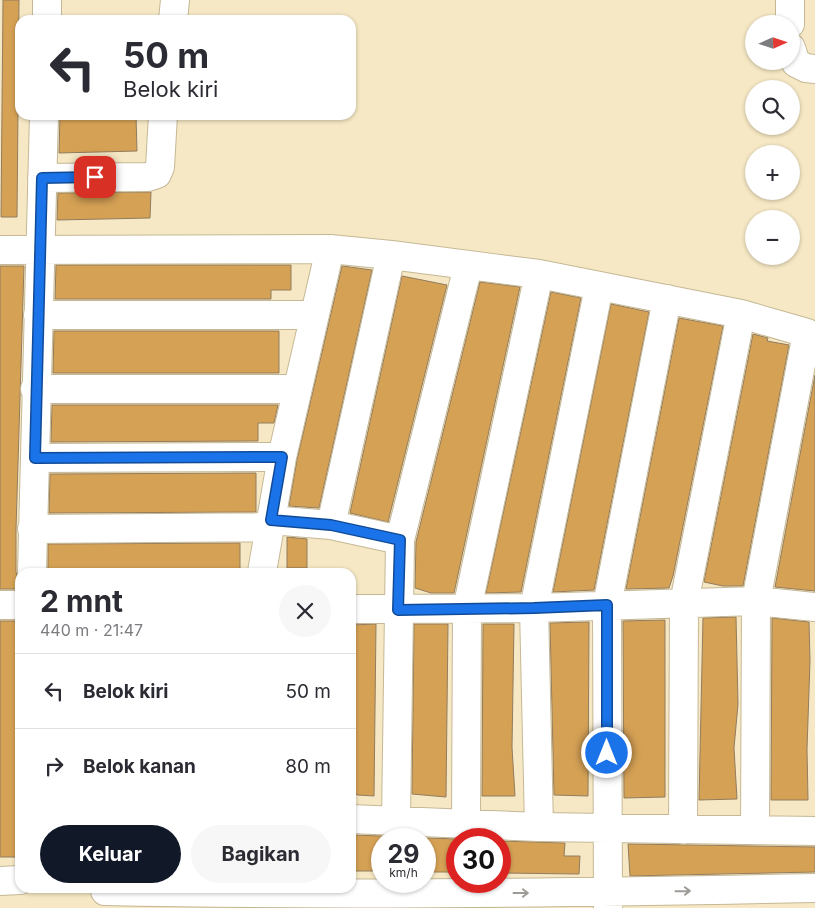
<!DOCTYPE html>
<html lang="id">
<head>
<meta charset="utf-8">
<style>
  body { margin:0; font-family:Inter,sans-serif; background:#f7f7f7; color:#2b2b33; height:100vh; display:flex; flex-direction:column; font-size:19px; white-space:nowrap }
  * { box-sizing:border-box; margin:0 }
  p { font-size:16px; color:#7c7c81 }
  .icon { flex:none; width:28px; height:28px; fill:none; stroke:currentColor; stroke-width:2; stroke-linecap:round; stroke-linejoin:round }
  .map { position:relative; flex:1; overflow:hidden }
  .sheet { position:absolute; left:15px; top:568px; width:341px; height:325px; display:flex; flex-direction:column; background:#fff; border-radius:15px; box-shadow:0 1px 4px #0004 }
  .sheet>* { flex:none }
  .guide { position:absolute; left:15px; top:15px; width:341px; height:105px; border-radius:15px; box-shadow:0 1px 4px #0004; background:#fff; color:#2b2b33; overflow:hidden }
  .needle { width:32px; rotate:87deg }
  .tools { position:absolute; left:745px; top:15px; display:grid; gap:10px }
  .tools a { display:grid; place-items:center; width:55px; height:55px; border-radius:50%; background:#fff; box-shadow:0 1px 4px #0004; font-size:25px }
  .speed { position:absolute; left:371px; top:828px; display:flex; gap:10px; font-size:25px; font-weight:700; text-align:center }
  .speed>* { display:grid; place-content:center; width:65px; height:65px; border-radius:50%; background:#fff; box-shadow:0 1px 4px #0004; line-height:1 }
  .speed small { font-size:12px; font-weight:400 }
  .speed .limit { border:8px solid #d22; background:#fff; color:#111 }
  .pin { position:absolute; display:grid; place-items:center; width:42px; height:42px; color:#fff; margin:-21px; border-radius:10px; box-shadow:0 2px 8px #0006 }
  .me { position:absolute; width:55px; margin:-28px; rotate:0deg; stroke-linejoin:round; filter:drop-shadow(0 0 4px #0008) }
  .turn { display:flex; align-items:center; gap:18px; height:105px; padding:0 25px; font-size:22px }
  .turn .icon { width:65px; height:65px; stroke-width:2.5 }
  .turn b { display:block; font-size:35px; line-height:42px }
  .round { display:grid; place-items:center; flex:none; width:52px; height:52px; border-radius:26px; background:#f7f7f7 }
  .head { display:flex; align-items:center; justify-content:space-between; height:85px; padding:0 25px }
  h1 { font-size:30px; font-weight:700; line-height:38px }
  .button { display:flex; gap:10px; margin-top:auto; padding:10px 25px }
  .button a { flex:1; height:58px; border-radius:30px; background:#111827; color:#fff; font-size:20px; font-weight:700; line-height:58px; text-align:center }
  .button a+a { background:#f7f7f7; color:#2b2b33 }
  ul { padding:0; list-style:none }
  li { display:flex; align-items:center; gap:15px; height:75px; padding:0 25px; border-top:1px solid #e1e1e2 }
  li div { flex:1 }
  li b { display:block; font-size:19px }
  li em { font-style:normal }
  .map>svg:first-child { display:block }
  .building { fill:#d5a155; stroke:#927c5f }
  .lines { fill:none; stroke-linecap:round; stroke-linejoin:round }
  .minor-casing { stroke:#c6b895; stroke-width:30 }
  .minor { stroke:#fff; stroke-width:28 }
  .oneway { stroke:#9f9c97 }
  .route-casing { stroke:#114b97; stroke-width:12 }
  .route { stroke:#1a73e8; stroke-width:9 }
</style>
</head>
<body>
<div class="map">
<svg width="815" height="908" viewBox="0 0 815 908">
  <rect width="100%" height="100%" fill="#f6e8c4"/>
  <!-- building -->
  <path class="building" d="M 3,0 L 19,0 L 17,217 L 1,217 Z
    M 60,115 L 136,115 L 137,151 L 59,153 Z
    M 151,192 L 150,218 L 57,220 L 58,193 Z
    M 56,265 L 291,265 L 291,290 L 271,290 L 271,299 L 55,299 Z
    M 0,266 L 24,266 L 16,529 L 16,572 L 20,586 L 17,586 L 17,589 L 0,589 Z
    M 342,266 L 372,270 L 319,508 L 289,506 L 297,460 Z
    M 402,276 L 447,285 L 388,522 L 350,513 Z
    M 480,282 L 520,287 L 454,593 L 431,593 L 415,588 L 416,542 Z
    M 551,292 L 581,298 L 521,592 L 486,593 Z
    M 611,304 L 649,312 L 594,590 L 553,592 Z
    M 679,318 L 723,326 L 673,576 L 669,588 L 626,589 Z
    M 54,331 L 279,331 L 279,373 L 53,373 Z
    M 753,334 L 768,338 L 767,341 L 789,345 L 743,586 L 723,586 L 704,582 Z
    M 815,375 L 815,591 L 775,587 Z
    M 52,405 L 278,405 L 274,423 L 258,423 L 258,441 L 51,442 Z
    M 256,473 L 256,512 L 49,513 L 50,474 Z
    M 287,537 L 307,539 L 307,568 L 287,568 Z
    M 240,543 L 240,572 L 48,572 L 48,544 Z
    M 736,617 L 738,704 L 734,748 L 737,799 L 699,800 L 703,618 Z
    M 772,618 L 809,622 L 810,661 L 807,749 L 808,800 L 771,800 Z
    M 665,620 L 665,797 L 624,798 L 623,621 Z
    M 0,621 L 17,621 L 18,857 L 0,857 Z
    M 589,622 L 588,796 L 554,795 L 550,623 Z
    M 376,624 L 374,796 L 358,795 L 351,793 L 351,625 Z
    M 414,624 L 448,624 L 446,797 L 412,794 Z
    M 483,624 L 514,624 L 512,747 L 515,796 L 482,796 Z
    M 351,835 L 382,836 L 382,871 L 351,871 Z
    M 425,838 L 458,839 L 458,872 L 425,872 Z
    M 500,841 L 565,843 L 564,856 L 580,856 L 579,874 L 500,873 Z
    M 628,844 L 815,847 L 815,872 L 630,876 Z"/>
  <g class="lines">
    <!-- minor casing -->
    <g class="minor-casing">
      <path id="minor" d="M 790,0 L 790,24
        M 47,20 L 47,0
        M 173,20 L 175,0
        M 791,48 L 796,63 L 806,68 L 815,69
        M 42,178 L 148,177 L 157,174 L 160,167 L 163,115
        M 0,250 L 330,249 L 391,255 L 539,274 L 741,314 L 807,333 L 815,339
        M 38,315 L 314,315
        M 35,389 L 297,389
        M 35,458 L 282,457
        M 271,520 L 331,525 L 400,540
        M 331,525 L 391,255
        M 32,529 L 271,527
        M 32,572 L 44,115
        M 262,572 L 282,457 L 330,249
        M 0,605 L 20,605
        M 351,609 L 534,608 L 756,601 L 815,607
        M 351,819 L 539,827 L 815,831
        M 396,820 L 400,540 L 468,266
        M 466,822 L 467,609 L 539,274
        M 539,827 L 534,608 L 599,287
        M 755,829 L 756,601 L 807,333
        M 683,830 L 684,603 L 741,314
        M 0,881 L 20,880
        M 105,891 C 342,896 578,893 815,888
        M 608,908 L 607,605 L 667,299"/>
    </g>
    <!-- minor -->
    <use href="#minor" class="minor"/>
  </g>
  <!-- one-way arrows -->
  <defs><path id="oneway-shaft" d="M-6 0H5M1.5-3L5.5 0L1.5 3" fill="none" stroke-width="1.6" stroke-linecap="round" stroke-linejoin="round" transform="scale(1.25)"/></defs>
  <g class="oneway">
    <use href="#oneway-shaft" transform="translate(683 891) rotate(-1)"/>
    <use href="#oneway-shaft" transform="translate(521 893)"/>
  </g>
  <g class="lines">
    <!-- route casing -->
    <g class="route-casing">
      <path id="route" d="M 95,177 L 42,178 L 35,458 L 282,457 L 271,520 L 331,525 L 400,540 L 398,610 L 534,608 L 607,605 L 607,753"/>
    </g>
    <!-- route -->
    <use href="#route" class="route"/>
  </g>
</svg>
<div class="tools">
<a><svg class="needle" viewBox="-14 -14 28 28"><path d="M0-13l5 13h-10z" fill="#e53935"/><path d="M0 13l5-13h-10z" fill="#7c7c81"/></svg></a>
<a><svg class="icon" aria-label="search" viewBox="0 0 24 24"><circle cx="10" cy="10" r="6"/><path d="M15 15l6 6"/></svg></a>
<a>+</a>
<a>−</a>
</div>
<div class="speed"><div>29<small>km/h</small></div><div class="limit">30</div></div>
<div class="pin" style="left:95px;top:177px;background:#d93025"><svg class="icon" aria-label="arrive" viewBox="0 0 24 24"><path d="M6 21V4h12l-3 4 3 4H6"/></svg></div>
<svg class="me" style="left:607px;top:753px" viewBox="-20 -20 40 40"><circle r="17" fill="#1a73e8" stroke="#fff" stroke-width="3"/><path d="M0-11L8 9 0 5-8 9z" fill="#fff"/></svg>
<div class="guide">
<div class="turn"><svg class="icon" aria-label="left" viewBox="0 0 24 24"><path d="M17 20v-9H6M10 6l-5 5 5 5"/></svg><div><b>50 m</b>Belok kiri</div></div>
</div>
<section class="sheet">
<div class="head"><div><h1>2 mnt</h1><p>440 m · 21:47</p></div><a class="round"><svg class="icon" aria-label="close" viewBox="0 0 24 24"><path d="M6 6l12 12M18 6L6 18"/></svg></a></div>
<ul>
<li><svg class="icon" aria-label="left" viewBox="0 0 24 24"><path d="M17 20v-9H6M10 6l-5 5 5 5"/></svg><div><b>Belok kiri</b></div><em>50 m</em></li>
<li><svg class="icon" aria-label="right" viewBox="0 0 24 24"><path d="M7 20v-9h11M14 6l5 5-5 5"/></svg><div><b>Belok kanan</b></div><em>80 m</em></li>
</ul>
<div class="button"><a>Keluar</a><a>Bagikan</a></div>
</section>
</div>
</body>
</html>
